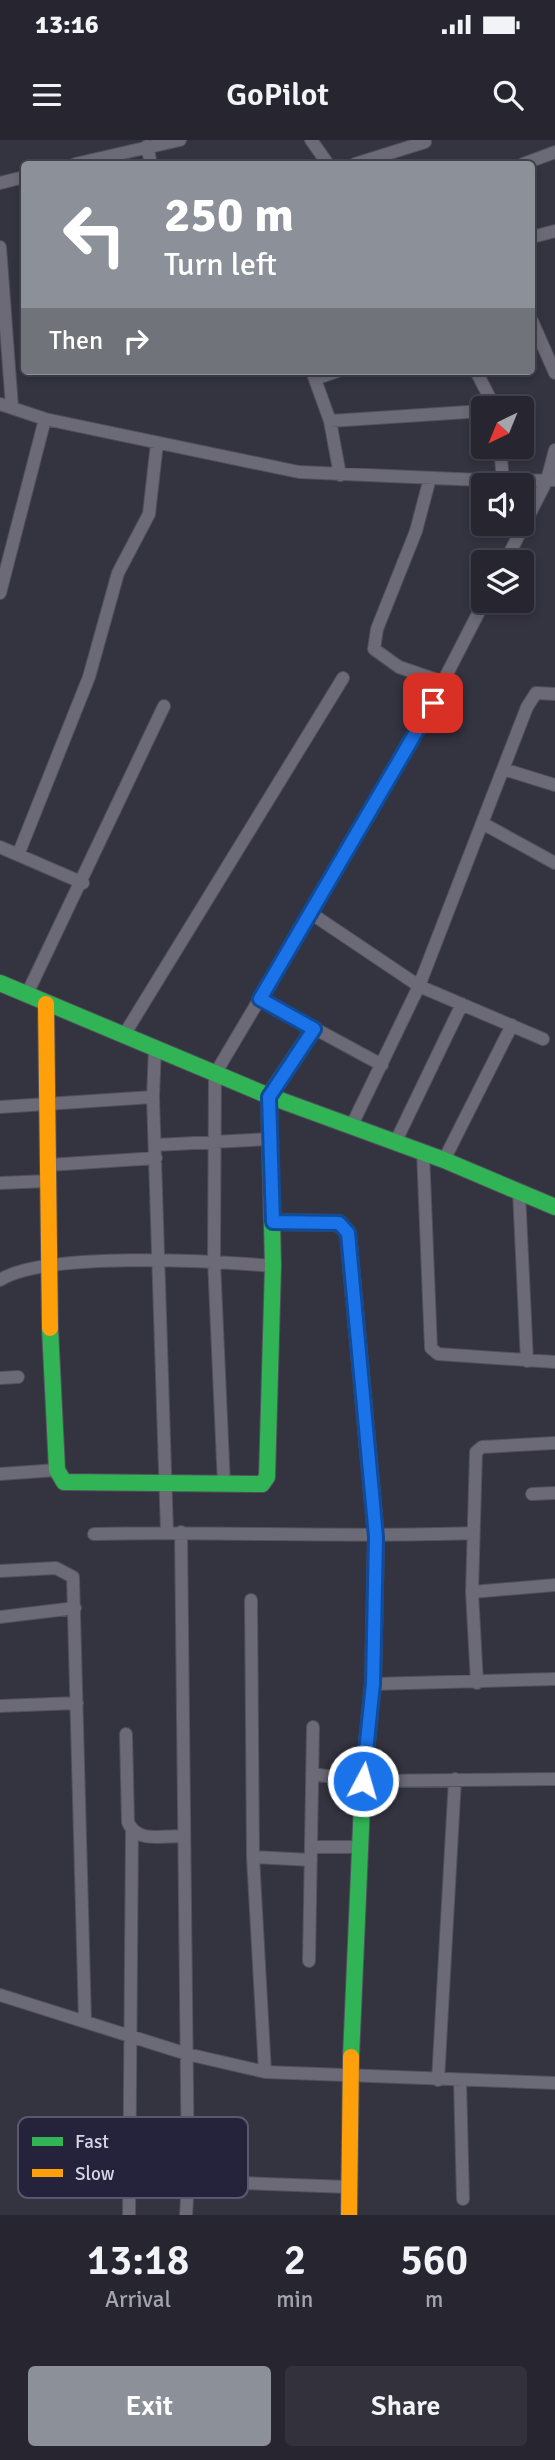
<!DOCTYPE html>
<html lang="en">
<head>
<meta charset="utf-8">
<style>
  body { margin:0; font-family:Signika,sans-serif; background:#33323c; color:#f1f3f6; height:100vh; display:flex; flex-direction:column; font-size:26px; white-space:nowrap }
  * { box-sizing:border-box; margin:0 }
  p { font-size:23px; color:#a4a5ab }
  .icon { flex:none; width:38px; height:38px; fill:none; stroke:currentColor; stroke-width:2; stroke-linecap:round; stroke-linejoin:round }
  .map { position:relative; height:2075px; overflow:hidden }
  .details { display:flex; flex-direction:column; background:#272630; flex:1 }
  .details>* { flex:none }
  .banner { position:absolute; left:21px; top:21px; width:514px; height:214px; border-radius:7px; box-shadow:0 4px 10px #0003,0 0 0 2px #43434c; background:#8c9099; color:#fff; overflow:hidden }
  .needle { width:46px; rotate:223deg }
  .fabs { position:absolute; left:471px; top:256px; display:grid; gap:14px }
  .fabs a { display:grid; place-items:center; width:63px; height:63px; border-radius:7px; background:#272630; box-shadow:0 4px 10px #0003,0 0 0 2px #43434c; font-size:35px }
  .pin { position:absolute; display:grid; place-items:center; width:60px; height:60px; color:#fff; margin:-30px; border-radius:14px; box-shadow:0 4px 10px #0006 }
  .me { position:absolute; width:77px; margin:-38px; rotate:6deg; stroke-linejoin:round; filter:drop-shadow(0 0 5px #0008) }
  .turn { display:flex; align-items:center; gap:24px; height:147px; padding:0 28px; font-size:32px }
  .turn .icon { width:91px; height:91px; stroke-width:2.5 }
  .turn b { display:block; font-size:49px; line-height:60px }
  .then { display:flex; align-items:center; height:66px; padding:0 28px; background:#0003; gap:14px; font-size:26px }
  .eta { display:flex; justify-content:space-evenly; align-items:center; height:119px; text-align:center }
  .eta b { font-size:42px; font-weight:600; line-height:49px }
  .action { display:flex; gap:14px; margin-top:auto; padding:14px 28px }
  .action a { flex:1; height:80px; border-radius:7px; background:#8c9099; color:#fff; font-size:28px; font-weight:600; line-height:80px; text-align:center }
  .action a+a { background:#33323c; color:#f1f3f6 }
  .status { display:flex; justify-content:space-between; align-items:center; height:49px; padding:0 35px; background:#272630; direction:ltr }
  .status svg { height:19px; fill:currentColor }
  header { display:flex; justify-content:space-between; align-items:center; height:91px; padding:0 28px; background:#272630; font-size:32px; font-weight:600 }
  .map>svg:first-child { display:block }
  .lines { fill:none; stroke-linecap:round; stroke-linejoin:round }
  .street-casing { stroke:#51505c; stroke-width:14 }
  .fast-casing { stroke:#51505c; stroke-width:18 }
  .slow-casing { stroke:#51505c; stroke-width:18 }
  .street { stroke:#6b6a76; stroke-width:12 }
  .fast { stroke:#30b455; stroke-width:16 }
  .slow { stroke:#ff9f0a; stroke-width:16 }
  .route-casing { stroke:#114b97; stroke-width:18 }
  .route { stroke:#1a73e8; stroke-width:12 }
  .key { fill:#25233b; stroke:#5a586e; stroke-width:2 }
  .key-label { font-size:19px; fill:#d5d5e5 }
</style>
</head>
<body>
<div class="status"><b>13:16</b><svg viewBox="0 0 49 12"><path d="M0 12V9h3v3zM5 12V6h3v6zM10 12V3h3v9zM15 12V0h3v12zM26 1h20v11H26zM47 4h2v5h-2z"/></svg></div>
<header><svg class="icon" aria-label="menu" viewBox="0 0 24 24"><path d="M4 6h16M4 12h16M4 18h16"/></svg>GoPilot<svg class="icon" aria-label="search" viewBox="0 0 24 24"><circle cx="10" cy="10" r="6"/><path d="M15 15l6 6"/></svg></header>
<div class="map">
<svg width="555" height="2075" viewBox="0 0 555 2075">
  <rect width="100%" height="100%" fill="#343340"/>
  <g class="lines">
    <!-- street casing -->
    <g class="street-casing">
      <path id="street" d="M 311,0 L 328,24
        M 147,6 L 151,24
        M 75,24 L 180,0
        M 355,24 L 425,2
        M 523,24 L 555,12
        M 0,43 L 24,37
        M 532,97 L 555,91
        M 0,107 L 12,267
        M 532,181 L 555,233
        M 312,231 L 330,281 L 340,335
        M 476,231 L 495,268
        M 315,239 L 338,231
        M 0,264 L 45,279 L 299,332 L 503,341 L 555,340
        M 330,281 L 483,271
        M 500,306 L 503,341
        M 430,338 L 416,391 L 377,489 L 374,509 L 399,527 L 443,542
        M 505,422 L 547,340 L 555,310
        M 0,453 L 45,279
        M 503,629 L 555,645
        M 482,683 L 555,723
        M 0,707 L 83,743
        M 18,715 L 89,537 L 118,433 L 149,374 L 157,303
        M 309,772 L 419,846 L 543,899
        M 27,854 L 164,566
        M 260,859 L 382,925
        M 124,895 L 343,538
        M 155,908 L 153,957 L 167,1392
        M 0,967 L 153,957
        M 351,987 L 419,846 L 527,567 L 536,553 L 555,554
        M 395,1003 L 462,864
        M 156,1005 L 270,999
        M 423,1012 L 431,1208 L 438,1214 L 555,1222
        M 444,1020 L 512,885
        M 48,1025 L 156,1018
        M 0,1043 L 48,1041
        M 519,1052 L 527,1221
        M 0,1140 C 46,1111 215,1121 273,1126
        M 0,1238 L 18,1237
        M 0,1334 L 57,1330
        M 224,1345 L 214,1121 L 215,934 L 411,604 L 485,460
        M 532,1354 L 555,1353
        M 181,1392 L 188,2041 L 186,2075
        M 94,1394 C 220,1391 346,1398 473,1393
        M 0,1431 L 56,1428 L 73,1437 L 85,1881
        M 472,1452 L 555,1445
        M 251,1460 L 253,1717 L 265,1932
        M 0,1477 L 75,1468
        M 477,1543 L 472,1452 L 476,1312 L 482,1307 L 555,1303
        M 373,1544 L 555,1539
        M 0,1566 L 77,1563
        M 126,1594 L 128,1682 C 136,1703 163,1696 182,1696
        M 312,1634 L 363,1641 L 555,1639
        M 311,1707 L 361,1707
        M 253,1717 L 311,1720
        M 309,1821 L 313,1587
        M 0,1855 L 187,1914 L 265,1932 L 555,1943
        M 438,1940 L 455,1639
        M 460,1941 L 463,2059
        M 188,2041 L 349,2047
        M 129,2075 L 132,1691"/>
    </g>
    <!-- fast casing -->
    <g class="fast-casing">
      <path id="fast" d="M 0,843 L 269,956 L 444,1020 L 555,1067
        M 273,1082 L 339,1083 L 348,1093 L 376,1397 L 373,1544 L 363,1641 L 351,1917
        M 50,1188 L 57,1330 L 64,1342 L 262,1344 L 267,1337 L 273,1126 L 269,956 L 314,889"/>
    </g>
    <!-- slow casing -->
    <g class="slow-casing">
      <path id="slow" d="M 46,864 L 50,1188
        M 349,2075 L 351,1917"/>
    </g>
    <!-- street -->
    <use href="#street" class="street"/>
    <!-- fast -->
    <use href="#fast" class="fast"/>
    <!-- slow -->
    <use href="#slow" class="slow"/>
  </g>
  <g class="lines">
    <!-- route casing -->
    <g class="route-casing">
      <path id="route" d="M 363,1641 L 373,1544 L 376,1397 L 348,1093 L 339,1083 L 273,1082 L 269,957 L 314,889 L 260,859 L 433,563"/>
    </g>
    <!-- route -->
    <use href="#route" class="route"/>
  </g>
  <!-- legend -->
  <rect x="18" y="1977" width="230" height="81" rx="10" class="key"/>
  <rect x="32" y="1997" width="31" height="9" fill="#30b455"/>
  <rect x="32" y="2029" width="31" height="8" fill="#ff9f0a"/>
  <g class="key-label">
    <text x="75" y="2008">Fast</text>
    <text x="75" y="2040">Slow</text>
  </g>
</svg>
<div class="fabs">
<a><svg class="needle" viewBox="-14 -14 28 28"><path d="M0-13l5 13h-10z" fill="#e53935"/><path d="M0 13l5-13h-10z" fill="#a4a5ab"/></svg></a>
<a><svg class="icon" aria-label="sound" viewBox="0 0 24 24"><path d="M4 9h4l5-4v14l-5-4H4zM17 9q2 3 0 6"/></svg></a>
<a><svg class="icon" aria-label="layers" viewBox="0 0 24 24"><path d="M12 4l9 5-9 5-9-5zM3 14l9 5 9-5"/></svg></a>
</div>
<div class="pin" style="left:433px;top:563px;background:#d93025"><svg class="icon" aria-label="arrive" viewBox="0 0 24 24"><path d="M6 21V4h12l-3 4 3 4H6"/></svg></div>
<svg class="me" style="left:363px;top:1641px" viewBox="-20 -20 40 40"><circle r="17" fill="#1a73e8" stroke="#fff" stroke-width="3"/><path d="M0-11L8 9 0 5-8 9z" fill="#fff"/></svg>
<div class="banner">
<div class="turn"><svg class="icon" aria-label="left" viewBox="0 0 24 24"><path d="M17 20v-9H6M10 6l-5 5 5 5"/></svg><div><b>250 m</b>Turn left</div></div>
<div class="then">Then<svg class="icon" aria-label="right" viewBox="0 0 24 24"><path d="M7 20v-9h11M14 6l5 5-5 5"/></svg></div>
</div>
</div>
<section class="details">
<div class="eta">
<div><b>13:18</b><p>Arrival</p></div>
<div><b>2</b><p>min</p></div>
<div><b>560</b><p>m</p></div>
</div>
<div class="action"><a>Exit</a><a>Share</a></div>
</section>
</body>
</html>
